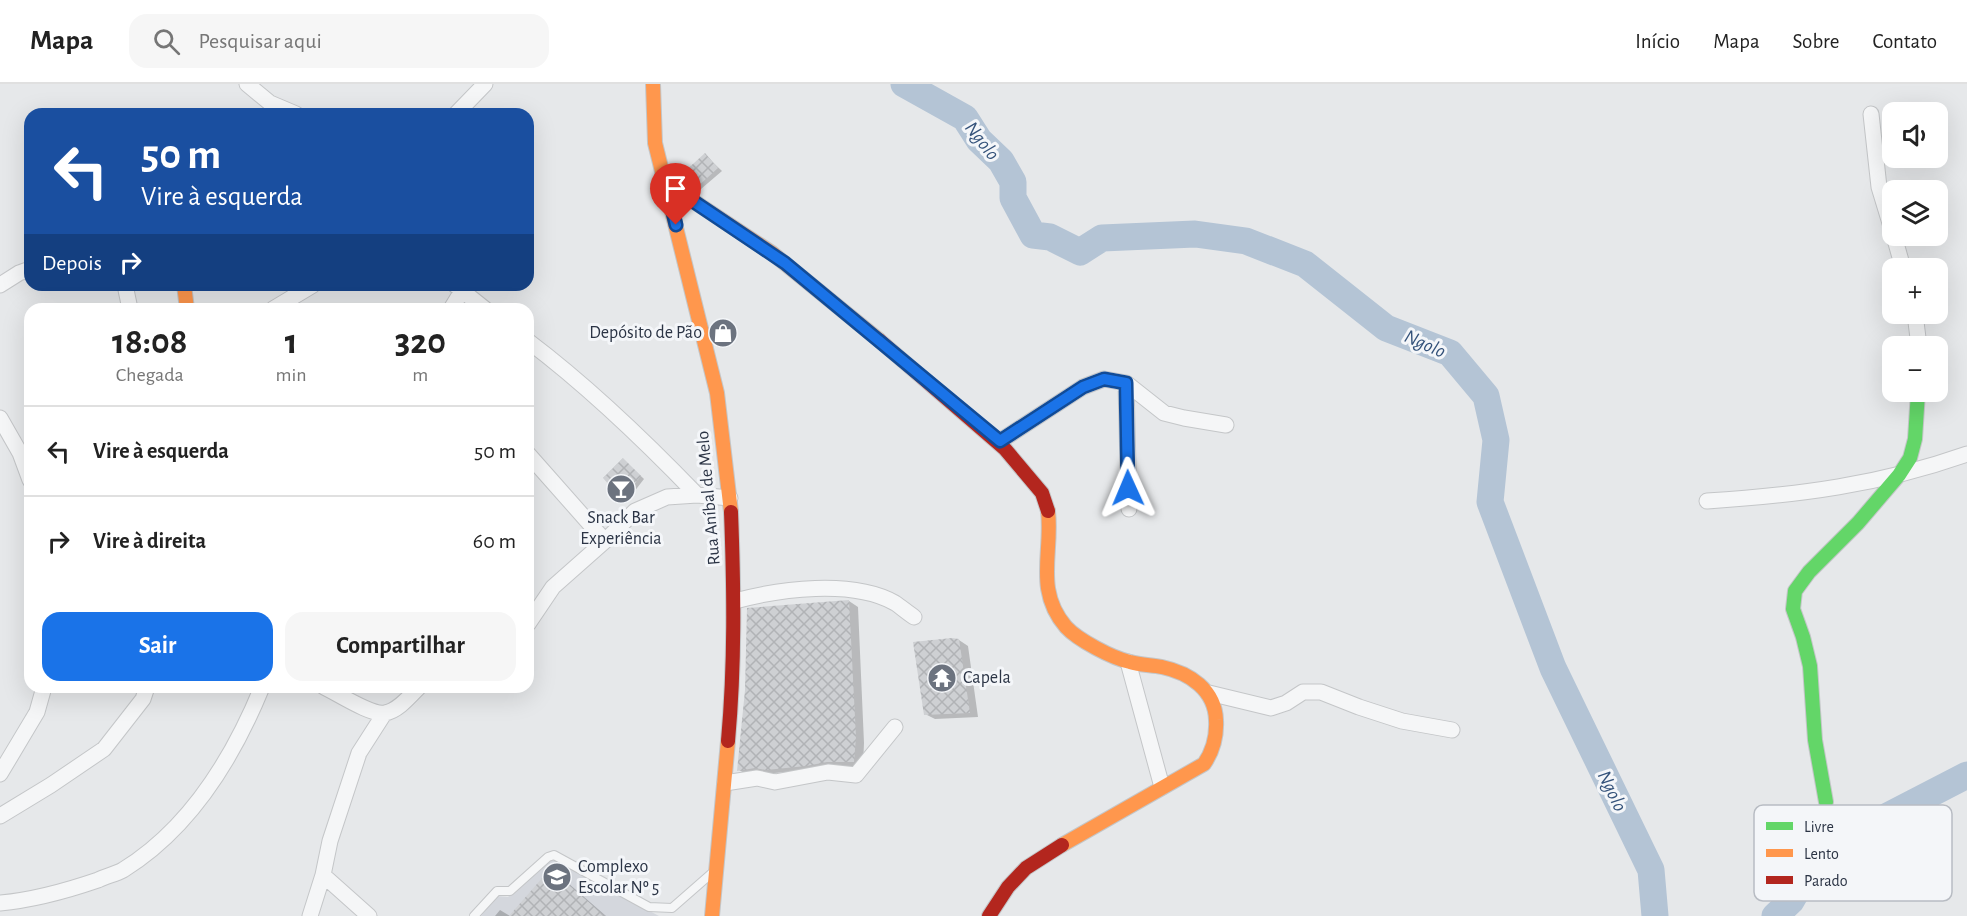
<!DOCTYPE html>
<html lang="pt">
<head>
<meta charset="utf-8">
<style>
  body { margin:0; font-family:"Alegreya Sans",sans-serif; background:#f6f6f6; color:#222; height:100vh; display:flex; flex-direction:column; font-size:22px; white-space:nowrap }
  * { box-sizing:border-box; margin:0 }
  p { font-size:20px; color:#767676 }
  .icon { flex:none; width:33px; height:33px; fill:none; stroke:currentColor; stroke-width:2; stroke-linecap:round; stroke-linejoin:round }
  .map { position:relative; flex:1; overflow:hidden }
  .details { position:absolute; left:24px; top:219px; width:510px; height:390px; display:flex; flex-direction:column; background:#fff; border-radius:18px; box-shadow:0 6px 24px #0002 }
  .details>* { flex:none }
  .top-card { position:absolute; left:24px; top:24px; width:510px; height:183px; border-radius:18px; box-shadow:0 6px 24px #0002; background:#1a4fa0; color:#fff; overflow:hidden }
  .buttons { position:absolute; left:1882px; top:18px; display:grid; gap:12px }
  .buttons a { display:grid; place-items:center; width:66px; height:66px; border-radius:12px; background:#fff; box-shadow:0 6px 24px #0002; font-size:30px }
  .pin { position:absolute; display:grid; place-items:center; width:51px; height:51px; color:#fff; margin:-62px -26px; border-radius:50% 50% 50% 0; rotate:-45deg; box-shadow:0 0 6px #0007 }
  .pin .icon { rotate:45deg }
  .me { position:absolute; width:66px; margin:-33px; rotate:359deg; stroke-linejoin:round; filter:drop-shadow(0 0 4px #0008) }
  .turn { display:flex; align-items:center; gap:21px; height:126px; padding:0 18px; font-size:27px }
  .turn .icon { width:78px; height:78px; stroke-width:2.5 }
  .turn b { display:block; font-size:42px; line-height:51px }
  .then { display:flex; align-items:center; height:57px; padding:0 18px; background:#0003; gap:12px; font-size:22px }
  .eta { display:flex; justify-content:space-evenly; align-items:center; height:102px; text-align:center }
  .eta b { font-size:36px; font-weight:700; line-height:42px }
  .button { display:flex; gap:12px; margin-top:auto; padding:12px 18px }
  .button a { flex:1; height:69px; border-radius:18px; background:#1a73e8; color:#fff; font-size:24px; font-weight:700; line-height:69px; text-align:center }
  .button a+a { background:#f6f6f6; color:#222 }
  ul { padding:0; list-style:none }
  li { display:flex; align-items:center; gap:18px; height:90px; padding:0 18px; border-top:2px solid #e0e0e0 }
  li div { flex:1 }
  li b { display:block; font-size:22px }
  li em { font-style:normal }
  header { display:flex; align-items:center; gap:36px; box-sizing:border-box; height:84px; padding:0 30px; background:#fff; border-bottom:2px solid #e0e0e0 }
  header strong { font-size:28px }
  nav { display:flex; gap:33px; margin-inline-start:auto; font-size:21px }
  .search { width:420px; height:54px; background:#f6f6f6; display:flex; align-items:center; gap:15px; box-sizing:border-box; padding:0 21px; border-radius:18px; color:#767676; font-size:22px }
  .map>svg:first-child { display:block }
  .built { fill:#d4d7dd }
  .shadow { fill:#0003 }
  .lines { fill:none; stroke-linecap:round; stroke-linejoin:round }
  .river { stroke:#b4c4d5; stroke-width:27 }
  .building { fill:url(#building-cross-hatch) }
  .lane-casing { stroke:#c4c6c8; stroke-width:10 }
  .street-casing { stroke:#c4c6c8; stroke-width:17 }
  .fast-casing { stroke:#c4c6c8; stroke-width:16 }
  .slow-casing { stroke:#c4c6c8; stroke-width:16 }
  .jam-casing { stroke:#c4c6c8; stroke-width:16 }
  .lane { stroke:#f5f6f7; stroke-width:8 }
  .street { stroke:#f5f6f7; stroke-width:15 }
  .fast { stroke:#63d668; stroke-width:14 }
  .slow { stroke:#ff974d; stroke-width:14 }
  .jam { stroke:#b3261e; stroke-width:14 }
  .route-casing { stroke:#114b97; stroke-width:15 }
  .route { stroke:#1a73e8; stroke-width:10 }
  .labels { text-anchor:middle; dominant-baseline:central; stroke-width:6; stroke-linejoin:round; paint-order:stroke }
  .poi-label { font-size:18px; fill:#2b3445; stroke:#f4f6f9; text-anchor:start }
  .street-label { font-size:18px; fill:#2b3445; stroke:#f4f6f9 }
  .water-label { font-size:20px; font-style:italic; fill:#34527a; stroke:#f4f6f9 }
  .key { fill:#f4f6f9; stroke:#b8bcc3; stroke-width:1.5 }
  .key-label { font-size:16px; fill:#2b3445 }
</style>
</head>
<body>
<header>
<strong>Mapa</strong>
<div class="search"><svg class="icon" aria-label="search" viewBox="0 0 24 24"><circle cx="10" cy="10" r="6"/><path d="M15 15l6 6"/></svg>Pesquisar aqui</div>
<nav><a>Início</a><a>Mapa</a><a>Sobre</a><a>Contato</a></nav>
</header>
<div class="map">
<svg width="1967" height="832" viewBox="0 0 1967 832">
  <defs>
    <pattern id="building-cross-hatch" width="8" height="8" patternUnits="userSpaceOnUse" patternTransform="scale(1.5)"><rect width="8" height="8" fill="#ced0d3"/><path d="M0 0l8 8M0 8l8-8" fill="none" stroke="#b1b3b6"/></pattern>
  </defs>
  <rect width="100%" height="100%" fill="#e6e8ea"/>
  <!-- built -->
  <path class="built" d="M 550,774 L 659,832 L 481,832 L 497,812 L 508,813 Z"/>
  <!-- shadow -->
  <path class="shadow" d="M 705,71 L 722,87 L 701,105 L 697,103 Z
    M 627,379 L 644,395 L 627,417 L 623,415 Z
    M 849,517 L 858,523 L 864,659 L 863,682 L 748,691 L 739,686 Z
    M 959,556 L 968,562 L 978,633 L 935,635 L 925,630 Z
    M 551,786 L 560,792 L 606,832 L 511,832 Z
    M 500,826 L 510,832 L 495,832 Z"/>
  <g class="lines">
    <!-- river -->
    <path class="river" d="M 904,0 L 965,34 L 979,56 L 1001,77 L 1013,98 L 1013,114 L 1033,151 L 1050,153 L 1080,168 L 1102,154 L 1195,150 L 1246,157 L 1305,180 L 1386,244 L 1450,269 L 1486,312 L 1496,356 L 1490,418 L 1553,584 L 1651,786 L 1655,832
      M 1775,832 L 1791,817 L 1820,767 L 1967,691"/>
  </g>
  <!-- building -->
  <path class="building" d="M 705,69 L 718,84 L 696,104 L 683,89 Z
    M 623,374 L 641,392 L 622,416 L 603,394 Z
    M 849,516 L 856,653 L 854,678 L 827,678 L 806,682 L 766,686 L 755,684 L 737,687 L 745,606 L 747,524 Z
    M 952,554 L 959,555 L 970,629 L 924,631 L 913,558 Z
    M 550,785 L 605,832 L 509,832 Z"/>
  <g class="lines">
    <!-- lane casing -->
    <g class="lane-casing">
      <path id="lane" d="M 474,832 L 497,807 L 510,807 L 548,773 L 554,771 L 649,823 L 672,824 L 712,789"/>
    </g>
    <!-- street casing -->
    <g class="street-casing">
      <path id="street" d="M 247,0 L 270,19 L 296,30
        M 456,30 L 485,0
        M 1871,30 L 1879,103 L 1893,149
        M 1894,152 L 1903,184
        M 0,201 L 19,189 L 30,185
        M 125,201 L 130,225
        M 455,201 L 485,225
        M 273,225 L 313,201
        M 451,225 L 462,207
        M 1915,230 L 1919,262
        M 528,257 C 589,303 644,356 697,411
        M 1126,299 L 1129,425
        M 0,334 L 20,369 L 30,396
        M 1000,357 L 1083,303 L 1104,295 L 1126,299 L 1164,329 L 1184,334 L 1226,341
        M 528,370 L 605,457
        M 1707,417 C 1799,411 1879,401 1967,370
        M 735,517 C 779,505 852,495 895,519 C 901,523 908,529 914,533
        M 528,540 L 553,503 L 605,457 L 635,427 L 667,413 L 697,411 L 730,414
        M 1128,578 L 1162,703
        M 324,603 C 337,609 372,632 385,629 C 398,627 410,612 419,603
        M 1209,609 L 1271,624 L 1286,619 L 1303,608 L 1321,608 L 1359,623 L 1402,637 L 1452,646
        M 0,690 L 37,628 L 44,603
        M 725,699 L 757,694 L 775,698 L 828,688 L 856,691 L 895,643
        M 0,732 L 51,701 L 104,665 L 143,615 L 147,603
        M 323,791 L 369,832
        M 0,819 C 34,816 66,807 98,796 C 106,792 116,790 123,786 C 191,744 233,674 262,603
        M 310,832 L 323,791 L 330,757 L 359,669 L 384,630"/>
    </g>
    <!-- fast casing -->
    <g class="fast-casing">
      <path id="fast" d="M 1826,718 L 1815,656 L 1810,582 L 1803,553 L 1793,525 L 1795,507 L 1809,488 L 1858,439 L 1899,391 L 1910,374 L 1915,355 L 1918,308"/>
    </g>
    <!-- slow casing -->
    <g class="slow-casing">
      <path id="slow" d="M 653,0 L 655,59 L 717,309 L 731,428
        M 666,99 L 772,169 L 879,256
        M 184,201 L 187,225
        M 1048,427 C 1053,468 1034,506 1066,543 C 1078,556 1112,574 1130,578 C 1140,581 1151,581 1162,583 C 1190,589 1215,606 1216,636 C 1217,653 1213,667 1204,680 L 1062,761
        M 712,832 L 728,657"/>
    </g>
    <!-- jam casing -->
    <g class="jam-casing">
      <path id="jam" d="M 879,256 L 1005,365 L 1042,409 L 1048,427
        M 728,657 C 735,579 734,507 731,428
        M 989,832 L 1008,803 L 1026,784 L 1062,761"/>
    </g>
    <!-- lane -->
    <use href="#lane" class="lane"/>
    <!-- street -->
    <use href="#street" class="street"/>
    <!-- fast -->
    <use href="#fast" class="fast"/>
    <!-- slow -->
    <use href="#slow" class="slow"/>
    <!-- jam -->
    <use href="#jam" class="jam"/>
  </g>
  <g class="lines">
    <!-- route casing -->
    <g class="route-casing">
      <path id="route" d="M 676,141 L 666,99 L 785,179 L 1000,357 L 1083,303 L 1104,295 L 1126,299 L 1128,404"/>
    </g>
    <!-- route -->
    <use href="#route" class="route"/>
  </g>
  <!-- icons -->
  <defs>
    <g id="shop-disc" transform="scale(1.5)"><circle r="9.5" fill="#6c737f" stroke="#f4f6f9"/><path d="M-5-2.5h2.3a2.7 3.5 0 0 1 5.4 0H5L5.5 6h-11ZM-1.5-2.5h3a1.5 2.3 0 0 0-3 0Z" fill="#fff"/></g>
    <g id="bar-disc" transform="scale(1.5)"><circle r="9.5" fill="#6c737f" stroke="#f4f6f9"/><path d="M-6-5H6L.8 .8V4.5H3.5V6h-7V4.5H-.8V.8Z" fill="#fff"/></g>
    <g id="temple-disc" transform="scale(1.5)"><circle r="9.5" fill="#6c737f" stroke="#f4f6f9"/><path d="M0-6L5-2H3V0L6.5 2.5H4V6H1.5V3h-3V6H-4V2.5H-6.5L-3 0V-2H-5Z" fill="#fff"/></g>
    <g id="school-disc" transform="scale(1.5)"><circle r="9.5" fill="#6c737f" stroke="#f4f6f9"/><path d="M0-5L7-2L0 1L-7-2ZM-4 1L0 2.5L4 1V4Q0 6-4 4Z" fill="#fff"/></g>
  </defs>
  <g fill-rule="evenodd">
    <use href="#shop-disc" x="723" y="249"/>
    <use href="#bar-disc" x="621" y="405"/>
    <use href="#temple-disc" x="942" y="594"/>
    <use href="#school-disc" x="557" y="793"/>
  </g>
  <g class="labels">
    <!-- poi labels -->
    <g class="poi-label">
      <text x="702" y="249" text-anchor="end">Depósito de Pão</text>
      <text x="621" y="434" text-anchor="middle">Snack Bar<tspan x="621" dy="21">Experiência</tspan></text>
      <text x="963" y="594">Capela</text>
      <text x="578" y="783">Complexo<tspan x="578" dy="21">Escolar Nº 5</tspan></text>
    </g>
    <!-- street labels -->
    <g class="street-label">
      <text transform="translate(709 414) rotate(-95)">Rua Aníbal de Melo</text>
    </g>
    <!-- water labels -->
    <g class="water-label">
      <text transform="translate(982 57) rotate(52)">Ngolo</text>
      <text transform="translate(1425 260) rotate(24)">Ngolo</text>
      <text transform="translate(1612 707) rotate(64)">Ngolo</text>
    </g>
  </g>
  <!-- legend -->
  <rect x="1754" y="721" width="198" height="96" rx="9" class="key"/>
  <rect x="1766" y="738" width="27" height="8" fill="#63d668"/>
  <rect x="1766" y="765" width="27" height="8" fill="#ff974d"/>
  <rect x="1766" y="792" width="27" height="8" fill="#b3261e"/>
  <g class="key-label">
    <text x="1804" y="748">Livre</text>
    <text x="1804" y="775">Lento</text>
    <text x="1804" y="802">Parado</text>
  </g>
</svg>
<div class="buttons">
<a><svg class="icon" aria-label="sound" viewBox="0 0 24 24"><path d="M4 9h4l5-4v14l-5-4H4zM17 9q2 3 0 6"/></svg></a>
<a><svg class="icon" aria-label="layers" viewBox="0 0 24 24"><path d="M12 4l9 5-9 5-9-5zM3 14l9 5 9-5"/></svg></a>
<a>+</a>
<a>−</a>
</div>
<div class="pin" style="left:676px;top:141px;background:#d93025"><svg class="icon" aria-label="arrive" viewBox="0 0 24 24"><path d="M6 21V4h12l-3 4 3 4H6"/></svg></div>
<svg class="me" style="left:1128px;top:404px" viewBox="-20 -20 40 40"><path d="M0-17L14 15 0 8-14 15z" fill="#1a73e8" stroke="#fff" stroke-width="4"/></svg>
<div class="top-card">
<div class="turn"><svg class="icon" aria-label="left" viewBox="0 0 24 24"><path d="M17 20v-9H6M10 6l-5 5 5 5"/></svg><div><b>50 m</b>Vire à esquerda</div></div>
<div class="then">Depois<svg class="icon" aria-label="right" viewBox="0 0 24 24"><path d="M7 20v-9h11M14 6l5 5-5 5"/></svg></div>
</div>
<section class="details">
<div class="eta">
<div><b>18:08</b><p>Chegada</p></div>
<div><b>1</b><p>min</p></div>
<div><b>320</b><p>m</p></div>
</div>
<ul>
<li><svg class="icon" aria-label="left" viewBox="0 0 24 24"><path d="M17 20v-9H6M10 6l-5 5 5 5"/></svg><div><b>Vire à esquerda</b></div><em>50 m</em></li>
<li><svg class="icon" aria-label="right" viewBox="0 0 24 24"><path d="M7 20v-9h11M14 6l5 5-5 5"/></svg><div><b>Vire à direita</b></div><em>60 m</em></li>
</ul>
<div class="button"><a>Sair</a><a>Compartilhar</a></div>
</section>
</div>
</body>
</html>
